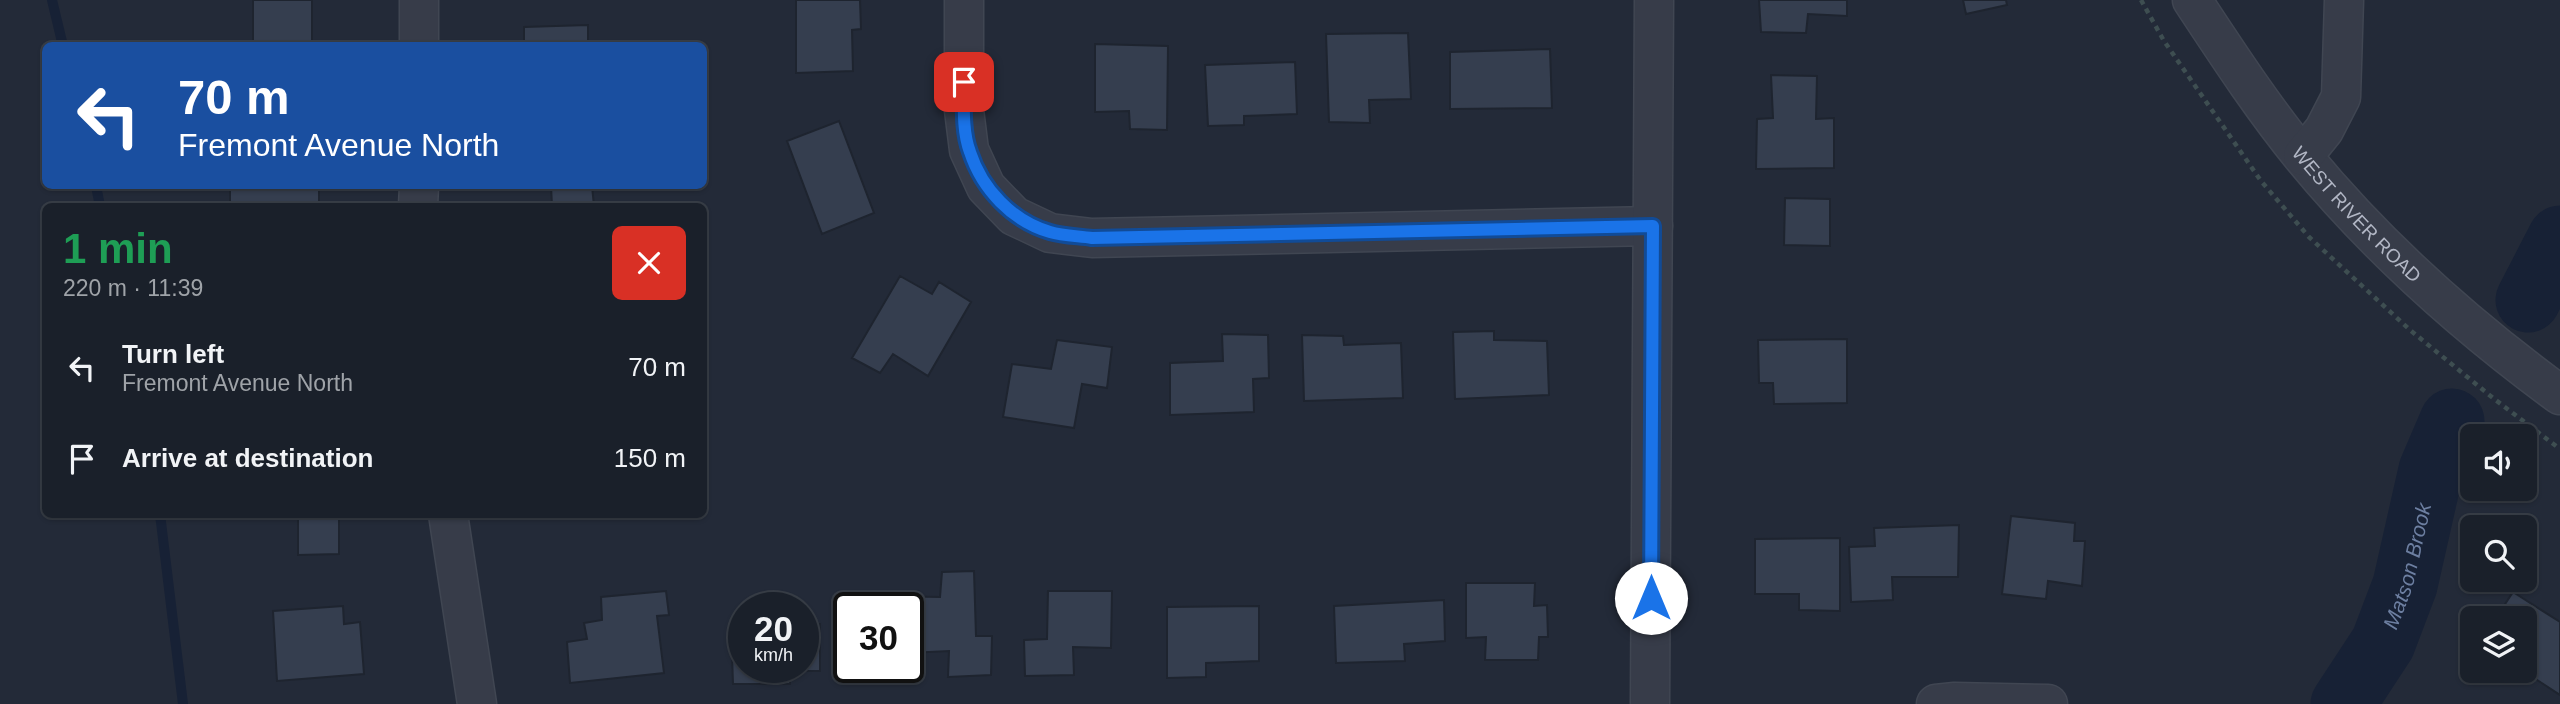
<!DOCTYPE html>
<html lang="en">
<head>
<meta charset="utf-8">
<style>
  body { margin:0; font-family:Arial,sans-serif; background:#232832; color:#f1f3f6; height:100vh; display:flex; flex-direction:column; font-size:26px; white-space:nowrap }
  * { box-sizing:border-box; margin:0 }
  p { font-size:23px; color:#9fa3a8 }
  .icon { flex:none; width:38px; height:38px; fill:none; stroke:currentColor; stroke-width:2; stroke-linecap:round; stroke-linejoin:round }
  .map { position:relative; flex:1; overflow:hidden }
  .side { position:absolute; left:42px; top:203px; width:665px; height:315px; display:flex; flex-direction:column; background:#1a202a; border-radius:10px; box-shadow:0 2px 5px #0004,0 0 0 2px #383e47 }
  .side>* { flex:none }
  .guide { position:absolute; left:42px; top:42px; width:665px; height:147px; border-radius:10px; box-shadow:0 2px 5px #0004,0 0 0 2px #383e47; background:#1a4fa0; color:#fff; overflow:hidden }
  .buttons { position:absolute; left:2460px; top:424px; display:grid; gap:14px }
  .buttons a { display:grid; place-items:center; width:77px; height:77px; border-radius:10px; background:#1a202a; box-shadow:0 2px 5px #0004,0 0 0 2px #383e47; font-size:35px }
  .speed { position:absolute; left:728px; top:592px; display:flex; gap:14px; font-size:35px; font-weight:700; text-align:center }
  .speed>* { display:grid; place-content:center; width:91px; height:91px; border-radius:50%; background:#1a202a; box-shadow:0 2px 5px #0004,0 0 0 2px #383e47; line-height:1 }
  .speed small { font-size:18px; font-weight:400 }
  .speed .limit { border:4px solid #111; border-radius:10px; background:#fff; color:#111 }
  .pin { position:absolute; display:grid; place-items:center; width:60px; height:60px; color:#fff; margin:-30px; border-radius:14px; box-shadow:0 4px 10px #0006 }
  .me { position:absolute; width:77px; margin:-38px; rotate:0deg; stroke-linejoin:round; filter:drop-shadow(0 0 5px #0008) }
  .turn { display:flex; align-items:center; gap:24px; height:147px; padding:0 21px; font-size:32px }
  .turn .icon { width:91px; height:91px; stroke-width:2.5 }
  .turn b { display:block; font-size:49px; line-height:60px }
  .round { display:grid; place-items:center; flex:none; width:74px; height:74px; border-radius:10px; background:#232832 }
  .headline { display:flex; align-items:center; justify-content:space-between; height:119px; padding:0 21px }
  h1 { font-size:42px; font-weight:700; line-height:52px; color:#1e9e55 }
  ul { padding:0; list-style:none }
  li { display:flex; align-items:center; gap:21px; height:91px; padding:0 21px }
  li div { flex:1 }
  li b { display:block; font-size:26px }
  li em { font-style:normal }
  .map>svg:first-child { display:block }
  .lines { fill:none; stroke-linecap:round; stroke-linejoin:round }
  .stream { stroke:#172135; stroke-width:10 }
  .river { stroke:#172135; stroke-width:65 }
  .building { fill:#353e4f; stroke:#1e242f; stroke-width:2 }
  .minor-casing { stroke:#404652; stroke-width:41 }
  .path { stroke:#3e4e51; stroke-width:4.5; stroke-dasharray:5 5; stroke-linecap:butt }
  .minor { stroke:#373c49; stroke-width:38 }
  .route-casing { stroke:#114b97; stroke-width:18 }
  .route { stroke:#1a73e8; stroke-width:12 }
  .labels { text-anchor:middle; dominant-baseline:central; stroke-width:7; stroke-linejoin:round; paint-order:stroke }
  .street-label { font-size:19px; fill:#b2b7c5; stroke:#1c222d }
  .water-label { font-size:21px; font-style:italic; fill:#6d7fa1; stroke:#1c222d }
</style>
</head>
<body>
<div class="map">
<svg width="2560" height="704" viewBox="0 0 2560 704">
  <rect width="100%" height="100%" fill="#232a38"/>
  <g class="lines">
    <!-- stream -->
    <path class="stream" d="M 52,0 L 63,46
      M 96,186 L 100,206
      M 160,514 L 183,704"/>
    <!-- river -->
    <g class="river">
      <path d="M 2528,300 L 2560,238"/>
      <path id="s1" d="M 2343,704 L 2383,643 L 2405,585 L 2431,470 L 2452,421"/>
    </g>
  </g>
  <!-- building -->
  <path class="building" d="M 253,0 L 312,0 L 312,46 L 253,46 Z
    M 796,0 L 860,0 L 861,29 L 852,30 L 853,71 L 796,73 Z
    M 1759,0 L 1847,0 L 1847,16 L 1808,14 L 1806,33 L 1761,32 Z
    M 1963,0 L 2006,0 L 2007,5 L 1966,14 Z
    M 588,25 L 588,46 L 524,46 L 524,27 Z
    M 1408,33 L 1411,99 L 1369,100 L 1370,123 L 1329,122 L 1326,34 Z
    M 1095,44 L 1168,46 L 1167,130 L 1130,129 L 1129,111 L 1095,112 Z
    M 1550,49 L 1552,108 L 1450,109 L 1450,52 Z
    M 1295,62 L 1297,114 L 1244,116 L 1244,125 L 1208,126 L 1205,65 Z
    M 1771,75 L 1817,76 L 1816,119 L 1834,118 L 1834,168 L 1756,169 L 1757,119 L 1773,118 Z
    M 839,121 L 874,213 L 822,234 L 787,141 Z
    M 230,186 L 319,186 L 319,206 L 230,206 Z
    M 551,186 L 592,186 L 594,206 L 552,206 Z
    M 1785,198 L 1830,199 L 1830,246 L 1784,245 Z
    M 900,276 L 932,294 L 939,282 L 971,302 L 928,376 L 893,354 L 880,373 L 852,358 Z
    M 1494,331 L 1494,340 L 1547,341 L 1549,395 L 1455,399 L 1453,332 Z
    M 1222,334 L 1268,335 L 1269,378 L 1253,379 L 1254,412 L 1170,415 L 1170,363 L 1223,361 Z
    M 1302,335 L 1343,336 L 1344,345 L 1401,343 L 1403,398 L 1304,401 Z
    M 1847,339 L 1847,403 L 1774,404 L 1773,383 L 1759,383 L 1758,340 Z
    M 1057,340 L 1112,347 L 1107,388 L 1082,384 L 1074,428 L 1003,417 L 1012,364 L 1051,369 Z
    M 298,514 L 339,514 L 339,554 L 298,555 Z
    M 2011,516 L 2075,523 L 2074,541 L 2085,541 L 2082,586 L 2048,581 L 2046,599 L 2002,594 Z
    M 1959,525 L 1958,577 L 1892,577 L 1893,600 L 1851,602 L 1849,547 L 1875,546 L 1874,528 Z
    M 1840,538 L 1840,611 L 1799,610 L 1799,594 L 1755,594 L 1755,539 Z
    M 974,571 L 976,636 L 992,636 L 991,675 L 948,677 L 949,651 L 908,653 L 908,607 L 883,607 L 883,596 L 940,597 L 942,572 Z
    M 1466,583 L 1535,583 L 1534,606 L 1547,605 L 1548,637 L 1539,637 L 1538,660 L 1485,660 L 1486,637 L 1466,638 Z
    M 666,591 L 669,615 L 657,616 L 664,673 L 570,683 L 567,642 L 587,639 L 584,623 L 602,620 L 601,597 Z
    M 1048,591 L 1112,591 L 1111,648 L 1073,647 L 1074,675 L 1025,676 L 1024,640 L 1047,639 Z
    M 2513,592 L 2560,622 L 2560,695 L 2522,670 L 2525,670 L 2525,618 L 2496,618 Z
    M 1444,600 L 1445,641 L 1404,644 L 1405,661 L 1336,663 L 1334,606 Z
    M 343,606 L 344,624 L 360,622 L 364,674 L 277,681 L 273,611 Z
    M 1259,606 L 1259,661 L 1206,663 L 1206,677 L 1167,678 L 1167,607 Z
    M 744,624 L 744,667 L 803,667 L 803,624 L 820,624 L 820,671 L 790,671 L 790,684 L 733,684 L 731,625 Z"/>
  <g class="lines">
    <!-- minor casing -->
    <g class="minor-casing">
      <g id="minor">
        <path d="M 964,0 L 964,110 L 969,150 L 986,187 L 1014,216 L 1050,233 L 1092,238 L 1653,226"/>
        <path id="s2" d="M 2192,0 C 2227,53 2262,107 2303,157 C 2377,247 2466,326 2560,395"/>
        <path d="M 419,46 L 419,0"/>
        <path d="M 2303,156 L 2324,130 L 2341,97 L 2344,0"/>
        <path d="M 418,206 L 419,186"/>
        <path d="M 448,514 L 477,704"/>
        <path d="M 1650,704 L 1654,0"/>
        <path d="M 1936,704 L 1955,702 L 2048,704"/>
      </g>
    </g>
    <!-- path -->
    <path class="path" d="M 2141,0 L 2164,41 L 2261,181 L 2309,237 L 2410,330 L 2493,398 L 2560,449"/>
    <!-- minor -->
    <use href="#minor" class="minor"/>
  </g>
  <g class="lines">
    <!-- route casing -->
    <g class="route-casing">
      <path id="route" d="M 964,82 C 964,104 962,131 970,152 C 982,189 1012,221 1050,232 C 1063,236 1079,236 1092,238 L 1653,226 L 1651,598"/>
    </g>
    <!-- route -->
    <use href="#route" class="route"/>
  </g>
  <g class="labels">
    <!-- street labels -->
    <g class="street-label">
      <text stroke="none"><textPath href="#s2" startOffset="271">WEST RIVER ROAD</textPath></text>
    </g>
    <!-- water labels -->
    <g class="water-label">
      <text stroke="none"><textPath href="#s1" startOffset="154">Matson Brook</textPath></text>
    </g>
  </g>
</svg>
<div class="buttons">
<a><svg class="icon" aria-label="sound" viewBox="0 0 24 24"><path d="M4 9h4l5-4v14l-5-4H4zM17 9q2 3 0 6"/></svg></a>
<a><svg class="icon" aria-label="search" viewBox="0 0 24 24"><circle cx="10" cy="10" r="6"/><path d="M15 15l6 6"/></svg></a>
<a><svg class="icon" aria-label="layers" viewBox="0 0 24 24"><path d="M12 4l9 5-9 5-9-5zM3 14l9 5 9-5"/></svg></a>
</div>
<div class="speed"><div>20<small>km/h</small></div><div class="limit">30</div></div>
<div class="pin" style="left:964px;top:82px;background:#d93025"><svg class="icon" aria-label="arrive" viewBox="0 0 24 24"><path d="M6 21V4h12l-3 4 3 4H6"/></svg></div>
<svg class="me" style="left:1651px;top:598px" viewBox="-20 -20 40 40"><circle r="19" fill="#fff"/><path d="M0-13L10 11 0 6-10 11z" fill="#1a73e8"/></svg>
<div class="guide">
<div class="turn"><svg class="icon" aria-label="left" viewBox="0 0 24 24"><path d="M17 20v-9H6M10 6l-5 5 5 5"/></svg><div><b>70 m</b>Fremont Avenue North</div></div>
</div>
<section class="side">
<div class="headline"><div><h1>1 min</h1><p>220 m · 11:39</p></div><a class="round" style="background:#d93025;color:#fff"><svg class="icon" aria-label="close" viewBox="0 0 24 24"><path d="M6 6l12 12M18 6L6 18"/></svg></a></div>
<ul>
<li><svg class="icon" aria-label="left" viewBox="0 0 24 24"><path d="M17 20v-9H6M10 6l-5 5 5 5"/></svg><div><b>Turn left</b><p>Fremont Avenue North</p></div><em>70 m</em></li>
<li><svg class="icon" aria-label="arrive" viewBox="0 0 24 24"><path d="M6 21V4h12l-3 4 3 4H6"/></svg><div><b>Arrive at destination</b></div><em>150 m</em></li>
</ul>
</section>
</div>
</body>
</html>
